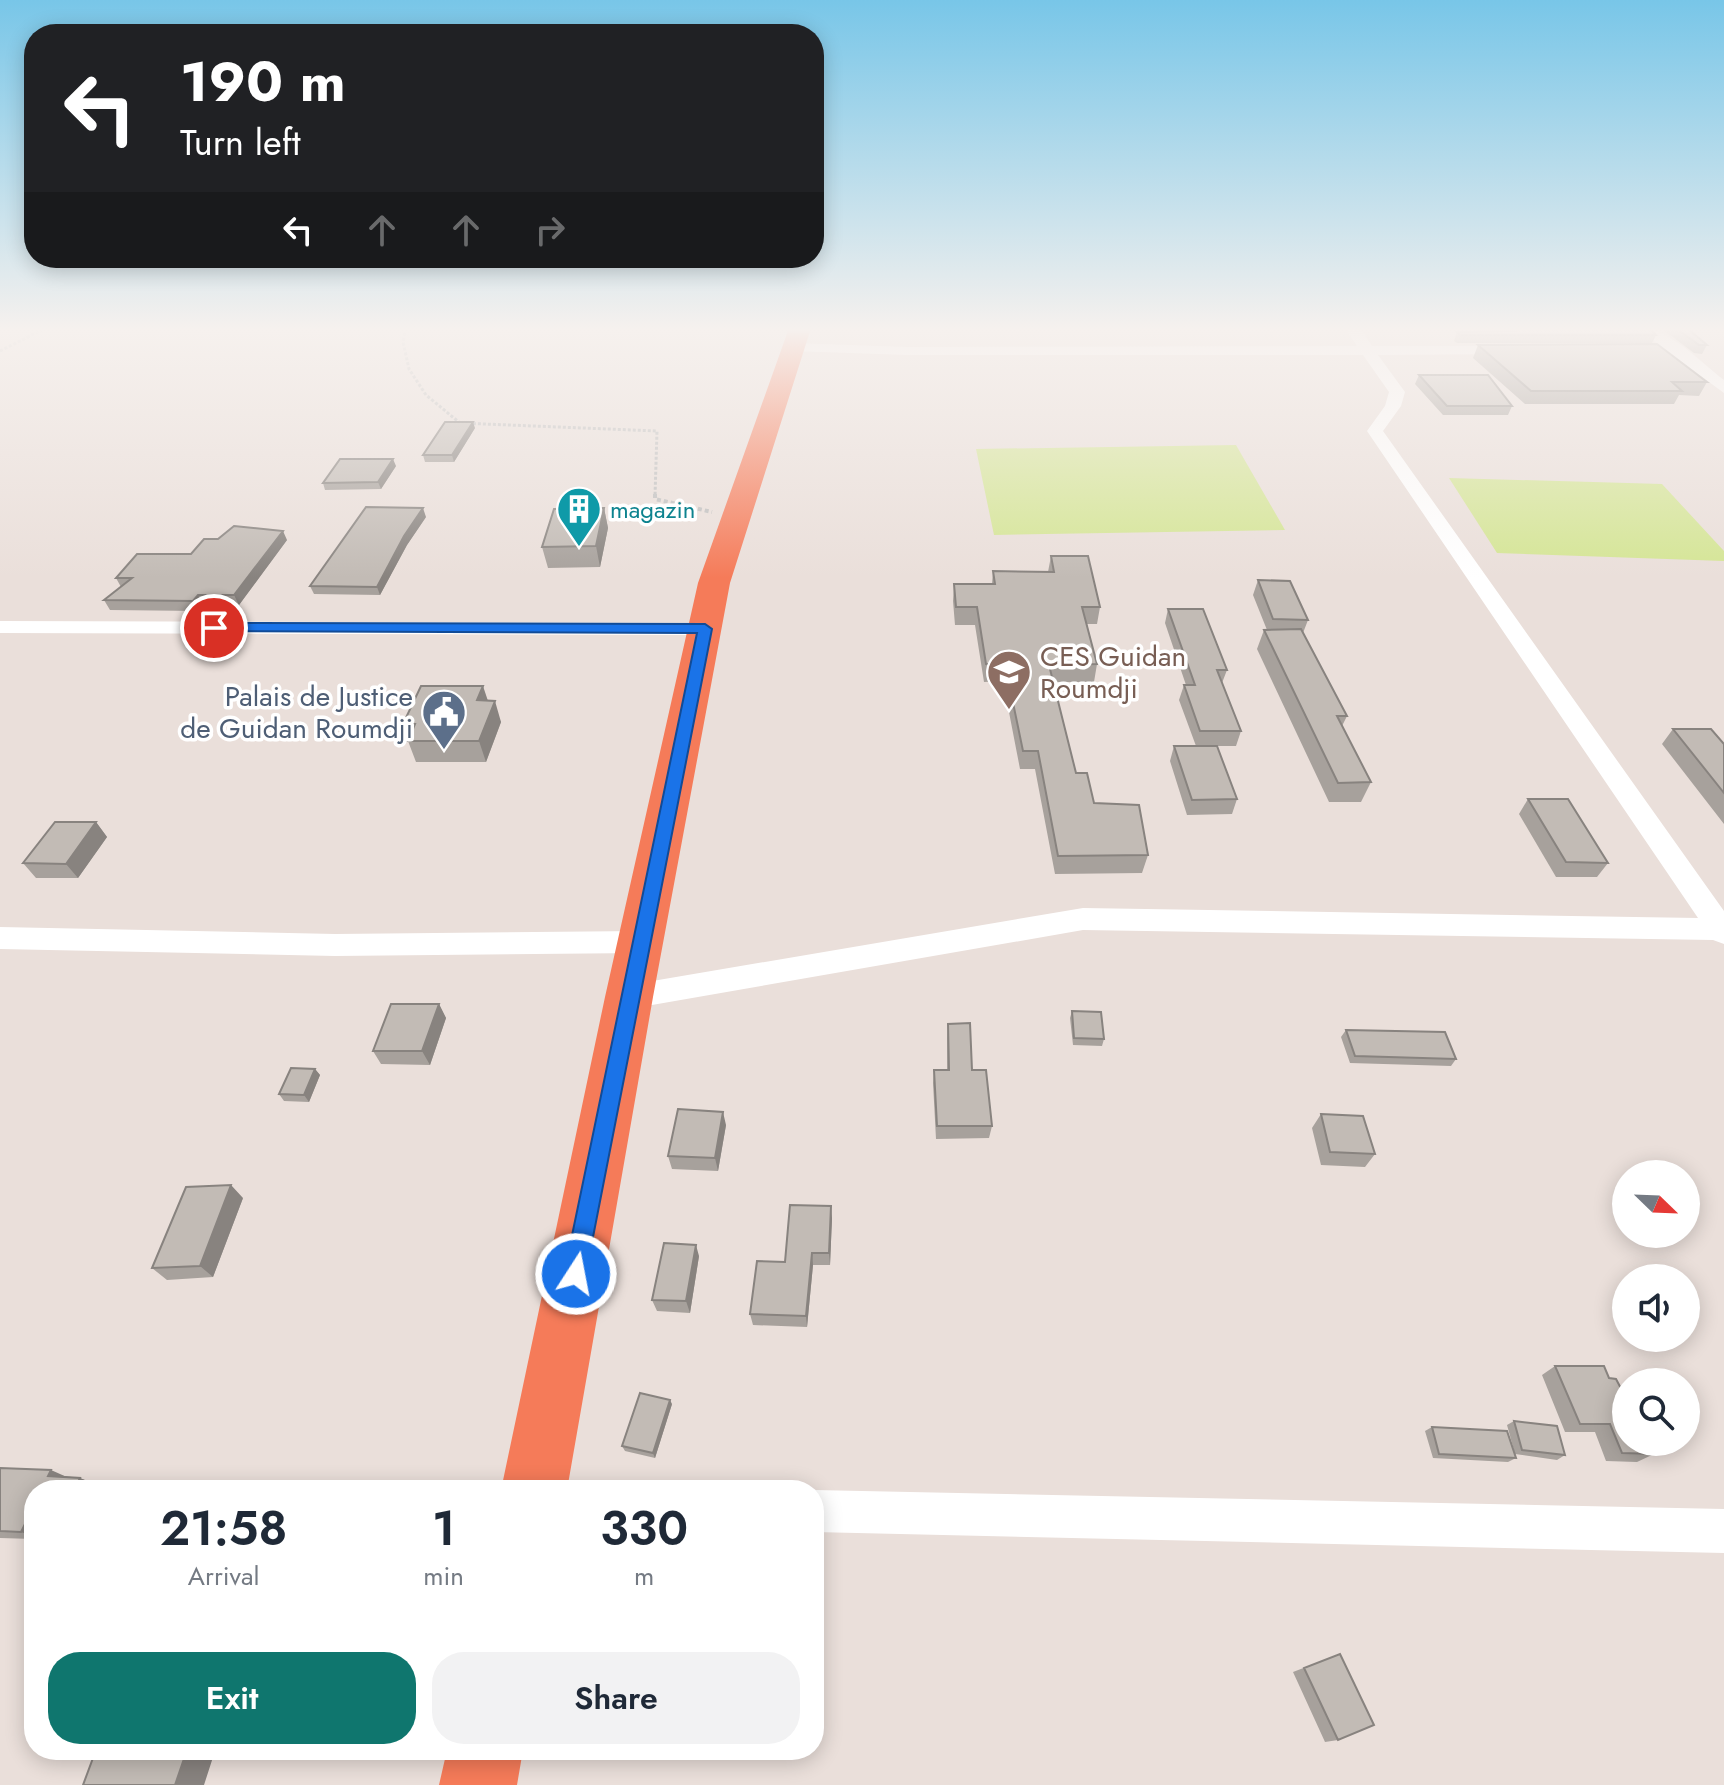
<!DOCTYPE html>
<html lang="en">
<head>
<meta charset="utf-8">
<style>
  body { margin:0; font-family:Jost,sans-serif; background:#f2f2f3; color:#1f2937; height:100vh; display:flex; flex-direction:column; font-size:30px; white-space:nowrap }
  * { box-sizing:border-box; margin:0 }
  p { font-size:26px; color:#747a83 }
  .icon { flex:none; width:44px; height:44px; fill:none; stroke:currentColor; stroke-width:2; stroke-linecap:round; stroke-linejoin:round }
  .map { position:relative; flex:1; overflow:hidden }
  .drawer { position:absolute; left:24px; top:1480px; width:800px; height:280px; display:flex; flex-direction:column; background:#fff; border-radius:32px; box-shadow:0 4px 20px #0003 }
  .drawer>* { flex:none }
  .hud { position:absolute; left:24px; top:24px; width:800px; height:244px; border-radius:32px; box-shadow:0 4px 20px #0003; background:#202124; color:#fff; overflow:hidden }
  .needle { width:52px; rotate:113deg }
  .controls { position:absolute; left:1612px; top:1160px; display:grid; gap:16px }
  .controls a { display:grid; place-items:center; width:88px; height:88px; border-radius:50%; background:#fff; box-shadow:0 4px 20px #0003; font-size:40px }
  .pin { position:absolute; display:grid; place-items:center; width:68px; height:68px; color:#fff; margin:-34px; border:4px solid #fff; border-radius:50%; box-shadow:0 2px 8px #0007 }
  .me { position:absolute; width:88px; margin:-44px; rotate:11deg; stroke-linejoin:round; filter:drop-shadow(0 0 6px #0008) }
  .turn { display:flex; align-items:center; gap:28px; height:168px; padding:0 24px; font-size:36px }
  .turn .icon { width:104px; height:104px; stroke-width:2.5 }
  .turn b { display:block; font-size:56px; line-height:68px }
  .lanes { display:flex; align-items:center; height:76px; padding:0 24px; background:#0003; justify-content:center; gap:40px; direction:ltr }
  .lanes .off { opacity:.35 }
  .eta { display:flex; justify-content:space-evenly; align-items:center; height:136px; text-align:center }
  .eta b { font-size:48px; font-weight:600; line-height:56px }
  .action { display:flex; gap:16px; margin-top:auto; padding:16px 24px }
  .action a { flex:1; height:92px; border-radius:32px; background:#0f766e; color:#fff; font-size:32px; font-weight:600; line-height:92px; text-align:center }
  .action a+a { background:#f2f2f3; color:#1f2937 }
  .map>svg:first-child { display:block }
  .pitch { fill:#d4e594 }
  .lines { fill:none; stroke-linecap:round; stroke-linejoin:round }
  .path-far1 { stroke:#bebebe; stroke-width:3; stroke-dasharray:3 2; stroke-linecap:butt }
  .path { stroke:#bebebe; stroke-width:4; stroke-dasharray:4 3; stroke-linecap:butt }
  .street { fill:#fff; fill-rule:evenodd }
  .highway { fill:#f57b59; fill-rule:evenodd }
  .wall { fill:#a7a19c }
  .shaded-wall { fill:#88837f }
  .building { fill:#c2bbb5; stroke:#88837f; stroke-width:2 }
  .route { fill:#1a73e8; stroke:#114b97; stroke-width:2 }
  .labels { text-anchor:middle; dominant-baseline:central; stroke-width:7; stroke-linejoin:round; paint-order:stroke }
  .far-culture-label { font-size:24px; fill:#0d838f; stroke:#fff; text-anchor:start }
  .education-label { font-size:28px; fill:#785e54; stroke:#fff; text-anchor:start }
  .service-label { font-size:28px; fill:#4e5e75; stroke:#fff; text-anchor:end }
</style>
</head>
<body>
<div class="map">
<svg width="1724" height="1785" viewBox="0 0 1724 1785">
  <rect width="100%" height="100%" fill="#eadfda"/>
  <!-- pitch -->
  <path class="pitch" d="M 1236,445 L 1285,530 L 994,535 L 976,449 Z
    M 1449,478 L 1662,484 L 1724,551 L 1724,561 L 1497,553 Z"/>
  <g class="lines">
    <!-- path-far1 -->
    <path class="path-far1" d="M 406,328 L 403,342 L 409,369 L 426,395 L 460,423 L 657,431 L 655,496
      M 0,351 L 46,328"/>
    <!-- path -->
    <path class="path" d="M 655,494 L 655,499 L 712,512"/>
    <!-- street -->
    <path class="street" d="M 1345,328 L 1360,328 L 1372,346 L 1515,346 L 1522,350 L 1515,354 L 1378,355 L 1405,392 L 1401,406 L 1383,431 L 1724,911 L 1724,944 L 1713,940 L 1083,930 L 629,1009 L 618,1006 L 614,997 L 618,988 L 629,985 L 1083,908 L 1698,918 L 1367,431 L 1385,406 L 1389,392 L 1363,355 L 907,355 L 793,351 L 786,347 L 793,343 L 907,347 L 1357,346 Z
      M 1639,328 C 1670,328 1700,362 1724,380 L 1724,393 L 1671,354 L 1623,353 L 1623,347 L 1660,346 Z
      M 0,621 L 705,623 L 716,629 L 705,635 L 0,633 Z
      M 0,927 L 335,934 L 640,931 L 650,934 L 655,942 L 650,950 L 640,953 L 335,956 L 0,949 Z
      M 813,1490 L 814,1490 L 1724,1509 L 1724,1553 L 814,1532 Z"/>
    <!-- highway -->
    <path class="highway" d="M 789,328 L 811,328 L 730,583 L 653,997 L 567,1490 L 501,1490 L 605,997 L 698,583 Z
      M 447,1750 L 523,1750 L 517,1785 L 439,1785 Z"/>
  </g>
  <!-- wall -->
  <path class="wall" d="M 1500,328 L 1649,328 L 1656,335 L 1652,343 L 1457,343 L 1454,341 L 1457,332 L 1503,332 Z
    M 1661,328 L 1687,328 L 1707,345 L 1702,354 L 1694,353 Z
    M 1478,345 L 1707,382 L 1699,396 L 1679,395 L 1674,404 L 1525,404 L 1473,358 Z
    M 1419,375 L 1512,406 L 1508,415 L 1443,415 L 1415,384 Z
    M 475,428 L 454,462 L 425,462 L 423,455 Z
    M 396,466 L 381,489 L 325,490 L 323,483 Z
    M 604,508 L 608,528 L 600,567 L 548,568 L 542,547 Z
    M 426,517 L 407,545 L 380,595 L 314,594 L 310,586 Z
    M 287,540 L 239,605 L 203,605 L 199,611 L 110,610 L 104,600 L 121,587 L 116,578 L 191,554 Z
    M 1051,556 L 1100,607 L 1097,624 L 1087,624 L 1097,664 L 1094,682 L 1053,682 L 1076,773 L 1094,803 L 1148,855 L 1142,873 L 1055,874 L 1035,769 L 1020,769 L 1003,681 L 984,682 L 975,625 L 955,625 L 953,601 L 954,584 L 992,584 L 993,571 L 1048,572 Z
    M 1258,580 L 1308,620 L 1303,633 L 1347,716 L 1342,726 L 1371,782 L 1361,802 L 1329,802 L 1257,649 L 1264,630 L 1267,630 L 1253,595 Z
    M 1168,609 L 1227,670 L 1222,683 L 1241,731 L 1236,746 L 1196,746 L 1179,700 L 1184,685 L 1186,685 L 1165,623 Z
    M 488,700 L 501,722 L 486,762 L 416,762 L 408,741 L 409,739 L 403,724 Z
    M 1673,729 L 1724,744 L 1724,824 L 1662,744 Z
    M 1174,746 L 1237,799 L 1232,814 L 1187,815 L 1170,761 Z
    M 1528,799 L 1608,863 L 1597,877 L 1556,877 L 1519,814 Z
    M 96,822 L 107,837 L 78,878 L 36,878 L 23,863 Z
    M 439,1004 L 446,1018 L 430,1065 L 381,1064 L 373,1051 Z
    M 1072,1011 L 1104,1039 L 1102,1046 L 1073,1045 L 1070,1018 Z
    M 948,1024 L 972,1070 L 992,1126 L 989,1138 L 936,1139 L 933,1083 L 934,1070 L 947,1070 L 947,1038 Z
    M 1346,1030 L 1456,1059 L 1451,1066 L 1350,1063 L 1341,1037 Z
    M 315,1069 L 320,1075 L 309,1102 L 284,1101 L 279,1094 Z
    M 1321,1114 L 1375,1154 L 1365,1167 L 1321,1165 L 1312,1128 Z
    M 726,1125 L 718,1171 L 672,1169 L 668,1156 Z
    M 243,1198 L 213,1277 L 167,1280 L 152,1268 Z
    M 832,1218 L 830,1265 L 813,1265 L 807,1327 L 753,1325 L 750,1314 L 785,1262 Z
    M 699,1256 L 690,1313 L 657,1311 L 652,1300 Z
    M 1555,1366 L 1609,1378 L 1654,1454 L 1637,1462 L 1606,1461 L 1595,1432 L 1565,1432 L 1542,1375 Z
    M 672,1404 L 655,1458 L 625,1451 L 622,1446 Z
    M 1514,1421 L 1565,1455 L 1557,1460 L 1515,1454 L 1507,1425 Z
    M 1432,1427 L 1516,1458 L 1508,1462 L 1433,1458 L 1425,1431 Z
    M 0,1468 L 80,1478 L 97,1485 L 34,1490 L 34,1539 L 0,1538 Z
    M 1340,1654 L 1338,1740 L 1325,1742 L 1293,1672 Z"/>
  <!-- shaded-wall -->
  <path class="shaded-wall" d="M 473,422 L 475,428 L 454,462 L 452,455 Z
    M 393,459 L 396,466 L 381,489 L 378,482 Z
    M 423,508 L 426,517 L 407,545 L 380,595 L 377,587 L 404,536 Z
    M 604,508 L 608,528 L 600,567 L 596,546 Z
    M 283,531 L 287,540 L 239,605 L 234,595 Z
    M 198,595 L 203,605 L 199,611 L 193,601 Z
    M 483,686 L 490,707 L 477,700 Z
    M 495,701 L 501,722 L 486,762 L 479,741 Z
    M 96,822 L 107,837 L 78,878 L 66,864 Z
    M 439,1004 L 446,1018 L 430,1065 L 422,1051 Z
    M 315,1069 L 320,1075 L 309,1102 L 304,1095 Z
    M 723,1112 L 726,1125 L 718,1171 L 715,1158 Z
    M 231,1185 L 243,1198 L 213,1277 L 200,1266 Z
    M 831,1206 L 832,1218 L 830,1265 L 829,1253 Z
    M 696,1245 L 699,1256 L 690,1313 L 686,1301 Z
    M 812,1253 L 813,1265 L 807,1327 L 806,1316 Z
    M 670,1400 L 672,1404 L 655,1458 L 653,1453 Z
    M 51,1470 L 69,1478 L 48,1476 Z
    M 80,1478 L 97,1485 L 95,1490 L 74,1490 Z
    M 32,1510 L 34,1510 L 34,1537 L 21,1532 Z
    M 187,1750 L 215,1751 L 204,1785 L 175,1785 Z"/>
  <!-- building -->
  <path class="building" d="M 1512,328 L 1649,328 L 1656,335 L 1460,335 L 1457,332 L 1515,331 Z
    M 1676,328 L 1687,328 L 1707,345 L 1699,345 Z
    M 1657,344 L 1707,382 L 1672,382 L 1682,391 L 1531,391 L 1478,345 Z
    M 1419,375 L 1488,375 L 1512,406 L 1447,406 Z
    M 445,422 L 473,422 L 452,455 L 423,455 Z
    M 340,459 L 393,459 L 378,482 L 323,483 Z
    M 366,507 L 423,508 L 404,536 L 377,587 L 310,586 Z
    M 604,508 L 596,546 L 542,547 L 554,509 Z
    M 234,526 L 283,531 L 234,595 L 198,595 L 193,601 L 104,600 L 132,578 L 116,578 L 137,554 L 191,554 L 204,539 L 218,539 Z
    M 1051,556 L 1088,556 L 1100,607 L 1082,607 L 1097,664 L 1049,665 L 1076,773 L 1087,773 L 1094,803 L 1139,805 L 1148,855 L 1058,856 L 1038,751 L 1023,751 L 1005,664 L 986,664 L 977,607 L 956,607 L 954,584 L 995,584 L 993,571 L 1054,572 Z
    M 1258,580 L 1290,581 L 1308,620 L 1273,619 Z
    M 1168,609 L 1203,609 L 1227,670 L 1217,670 L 1241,731 L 1200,731 L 1184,685 L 1195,685 Z
    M 1301,629 L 1347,716 L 1337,716 L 1371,782 L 1338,783 L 1264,630 Z
    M 421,686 L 483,686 L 477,700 L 495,701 L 479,741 L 408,741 L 415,724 L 403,724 Z
    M 1673,729 L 1711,729 L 1724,744 L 1724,793 Z
    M 1174,746 L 1217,746 L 1237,799 L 1192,800 Z
    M 1528,799 L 1568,799 L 1608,863 L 1566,862 Z
    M 55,822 L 96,822 L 66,864 L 23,863 Z
    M 391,1004 L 439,1004 L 422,1051 L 373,1051 Z
    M 1072,1011 L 1101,1012 L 1104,1039 L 1074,1038 Z
    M 970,1023 L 972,1070 L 986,1070 L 992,1126 L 937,1126 L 934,1070 L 949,1070 L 948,1024 Z
    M 1346,1030 L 1445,1032 L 1456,1059 L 1355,1056 Z
    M 291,1068 L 315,1069 L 304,1095 L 279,1094 Z
    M 678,1109 L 723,1112 L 715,1158 L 668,1156 Z
    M 1321,1114 L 1363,1116 L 1375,1154 L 1330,1152 Z
    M 231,1185 L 200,1266 L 152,1268 L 186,1187 Z
    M 790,1205 L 831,1206 L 829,1253 L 812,1253 L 806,1316 L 750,1314 L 757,1261 L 785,1262 Z
    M 664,1243 L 696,1245 L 686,1301 L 652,1300 Z
    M 1555,1366 L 1604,1366 L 1609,1378 L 1616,1379 L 1626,1398 L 1626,1442 L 1648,1442 L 1654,1454 L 1622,1453 L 1610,1424 L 1580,1424 Z
    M 640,1393 L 670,1400 L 653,1453 L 622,1446 Z
    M 1514,1421 L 1557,1426 L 1565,1455 L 1522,1450 Z
    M 1432,1427 L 1507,1431 L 1516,1458 L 1439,1454 Z
    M 0,1468 L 51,1470 L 48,1476 L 80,1478 L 74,1490 L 34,1490 L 34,1510 L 32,1510 L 21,1532 L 0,1531 Z
    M 1340,1654 L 1374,1725 L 1338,1740 L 1304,1668 Z
    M 96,1750 L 187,1750 L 175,1785 L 83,1785 Z"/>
  <!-- sky -->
  <linearGradient id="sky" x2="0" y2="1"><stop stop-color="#78c6e8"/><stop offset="0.57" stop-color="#f6f1ee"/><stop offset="1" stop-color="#f6f1ee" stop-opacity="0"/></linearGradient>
  <rect width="1724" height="578" fill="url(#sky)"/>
  <!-- route -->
  <path class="route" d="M 214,623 L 705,624 L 712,629 L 584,1283 L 576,1286 L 567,1283 L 564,1274 L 697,633 L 209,631 L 207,628 Z"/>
  <!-- icons -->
  <defs>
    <g id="building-pin" transform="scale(2.3)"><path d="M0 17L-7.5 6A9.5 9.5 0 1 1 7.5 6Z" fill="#0f9aa8" stroke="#fff"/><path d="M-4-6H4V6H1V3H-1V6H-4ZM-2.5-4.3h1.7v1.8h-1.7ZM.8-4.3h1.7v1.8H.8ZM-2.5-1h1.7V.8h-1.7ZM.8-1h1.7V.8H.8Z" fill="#fff"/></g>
    <g id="school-pin" transform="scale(2.3)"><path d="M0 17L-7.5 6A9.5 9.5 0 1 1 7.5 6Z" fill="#8d6e63" stroke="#fff"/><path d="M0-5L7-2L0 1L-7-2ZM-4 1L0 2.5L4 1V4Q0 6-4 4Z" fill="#fff"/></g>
    <g id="civic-pin" transform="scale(2.3)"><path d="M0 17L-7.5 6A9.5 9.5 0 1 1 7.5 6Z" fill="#5c6f8a" stroke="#fff"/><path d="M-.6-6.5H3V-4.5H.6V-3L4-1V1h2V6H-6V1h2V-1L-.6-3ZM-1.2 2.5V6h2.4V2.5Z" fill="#fff"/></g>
  </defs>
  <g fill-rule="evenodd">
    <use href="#building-pin" x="579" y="509"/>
    <use href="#school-pin" x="1009" y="672"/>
    <use href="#civic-pin" x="444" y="712"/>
  </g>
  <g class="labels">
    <!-- far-culture labels -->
    <g class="far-culture-label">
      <text x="610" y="509">magazin</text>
    </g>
    <!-- education labels -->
    <g class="education-label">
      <text x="1040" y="656">CES Guidan<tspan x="1040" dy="32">Roumdji</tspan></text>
    </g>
    <!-- service labels -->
    <g class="service-label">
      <text x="413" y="696">Palais de Justice<tspan x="413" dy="32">de Guidan Roumdji</tspan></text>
    </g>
  </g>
</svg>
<div class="controls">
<a><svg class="needle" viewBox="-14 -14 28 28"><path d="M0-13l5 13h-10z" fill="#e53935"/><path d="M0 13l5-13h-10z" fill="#747a83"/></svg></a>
<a><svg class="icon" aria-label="sound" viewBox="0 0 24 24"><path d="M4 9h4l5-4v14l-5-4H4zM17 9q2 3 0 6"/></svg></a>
<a><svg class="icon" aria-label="search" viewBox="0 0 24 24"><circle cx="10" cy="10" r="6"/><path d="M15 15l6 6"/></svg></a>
</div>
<div class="pin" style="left:214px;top:628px;background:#d93025"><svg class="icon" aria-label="arrive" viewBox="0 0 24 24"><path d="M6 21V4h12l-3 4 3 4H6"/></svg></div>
<svg class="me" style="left:576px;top:1274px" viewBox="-20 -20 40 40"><circle r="17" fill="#1a73e8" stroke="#fff" stroke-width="3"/><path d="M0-11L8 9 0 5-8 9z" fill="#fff"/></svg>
<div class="hud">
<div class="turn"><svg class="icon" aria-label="left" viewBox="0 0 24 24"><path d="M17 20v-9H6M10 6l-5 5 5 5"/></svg><div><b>190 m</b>Turn left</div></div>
<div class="lanes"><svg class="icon" aria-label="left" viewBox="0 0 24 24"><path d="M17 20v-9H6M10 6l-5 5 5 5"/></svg><svg class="icon off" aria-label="ahead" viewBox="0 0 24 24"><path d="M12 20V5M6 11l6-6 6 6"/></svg><svg class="icon off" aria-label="ahead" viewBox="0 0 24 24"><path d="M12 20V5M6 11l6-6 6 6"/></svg><svg class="icon off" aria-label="right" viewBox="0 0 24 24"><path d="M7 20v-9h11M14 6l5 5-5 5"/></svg></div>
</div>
<section class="drawer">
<div class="eta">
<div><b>21:58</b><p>Arrival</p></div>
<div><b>1</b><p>min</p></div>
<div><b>330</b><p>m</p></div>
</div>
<div class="action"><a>Exit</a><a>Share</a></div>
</section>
</div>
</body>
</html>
